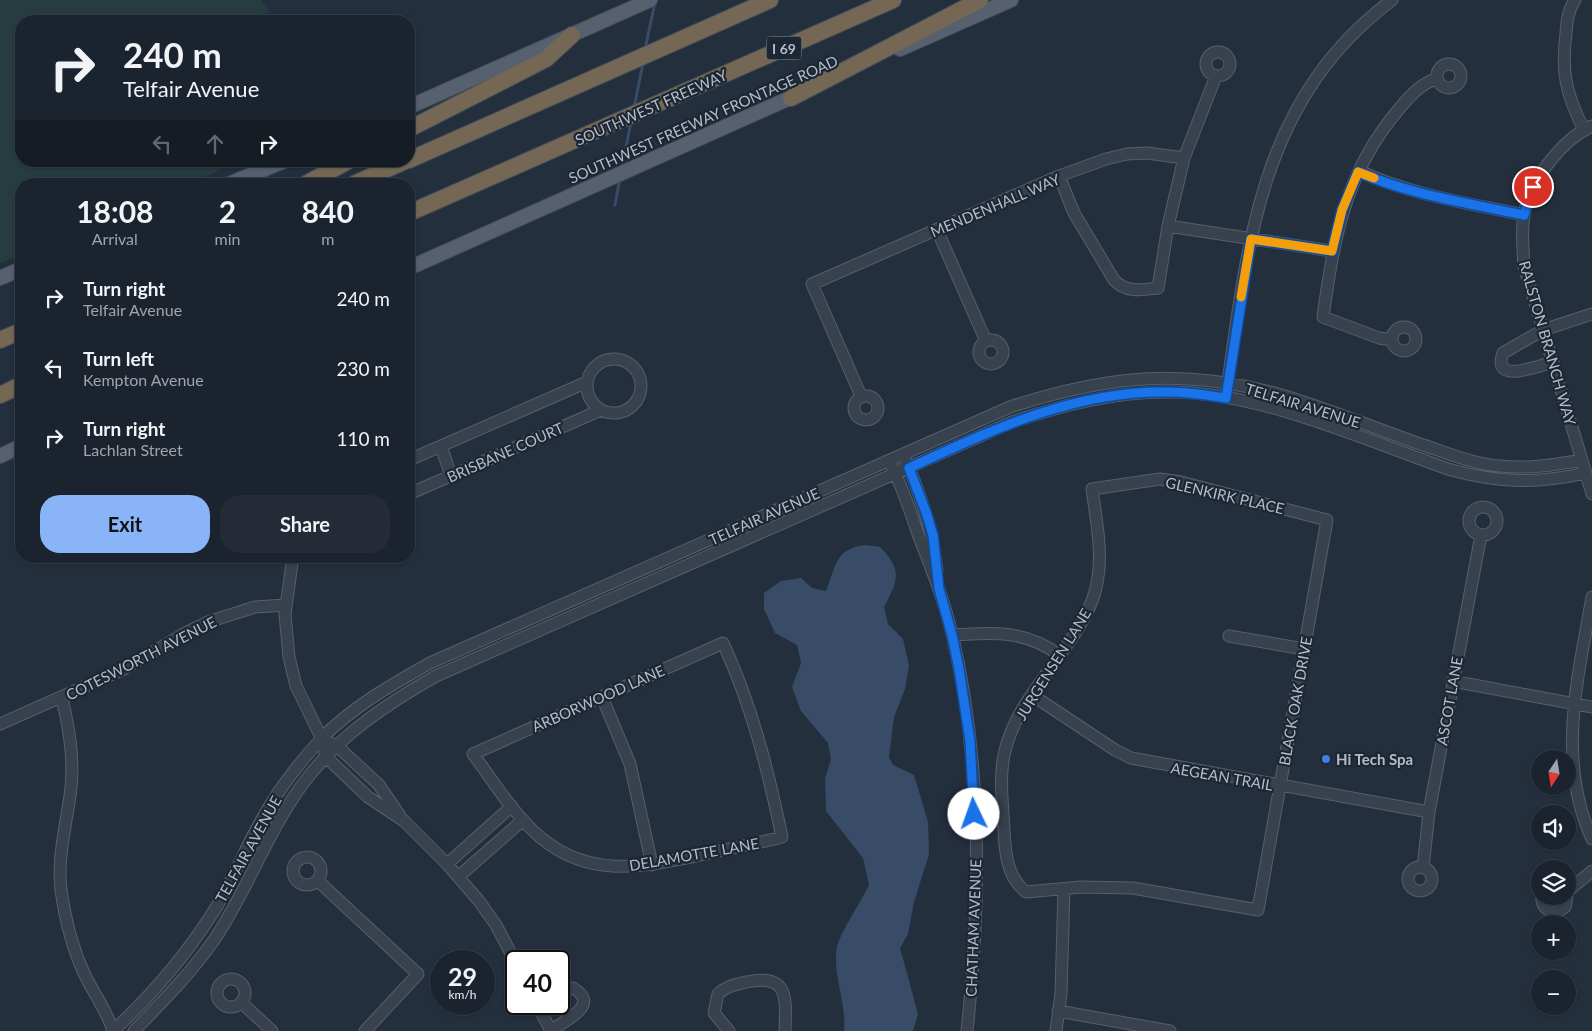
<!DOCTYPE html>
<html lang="en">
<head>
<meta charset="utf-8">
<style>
  body { margin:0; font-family:Lato,sans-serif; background:#242b36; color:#f1f3f6; height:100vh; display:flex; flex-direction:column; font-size:19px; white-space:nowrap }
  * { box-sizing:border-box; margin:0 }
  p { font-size:16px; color:#a0a4aa }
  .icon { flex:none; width:28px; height:28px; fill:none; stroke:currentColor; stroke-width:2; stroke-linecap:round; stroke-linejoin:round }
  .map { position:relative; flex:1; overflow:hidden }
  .side { position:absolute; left:15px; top:178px; width:400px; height:385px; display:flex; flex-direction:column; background:#1b232e; border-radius:20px; box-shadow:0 1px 4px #0004,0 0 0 1px #39404a }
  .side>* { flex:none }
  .guide { position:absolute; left:15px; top:15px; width:400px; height:152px; border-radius:20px; box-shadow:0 1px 4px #0004,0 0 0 1px #39404a; background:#1b232e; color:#f1f3f6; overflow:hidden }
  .needle { width:32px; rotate:192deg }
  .fabs { position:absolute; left:1531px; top:750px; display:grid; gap:10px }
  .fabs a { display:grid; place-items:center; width:45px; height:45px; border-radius:50%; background:#1b232e; box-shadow:0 1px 4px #0004,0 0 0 1px #39404a; font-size:25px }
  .speed { position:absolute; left:430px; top:950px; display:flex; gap:10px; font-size:25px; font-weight:700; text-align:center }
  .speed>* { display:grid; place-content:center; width:65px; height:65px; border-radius:50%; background:#1b232e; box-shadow:0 1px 4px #0004,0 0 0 1px #39404a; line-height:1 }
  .speed small { font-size:12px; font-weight:400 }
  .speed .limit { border:2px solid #111; border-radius:8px; background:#fff; color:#111 }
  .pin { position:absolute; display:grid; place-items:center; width:42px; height:42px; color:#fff; margin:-21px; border:2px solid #fff; border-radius:50%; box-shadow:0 1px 5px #0007 }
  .me { position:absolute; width:55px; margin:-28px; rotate:357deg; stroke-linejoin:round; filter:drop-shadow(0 0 4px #0008) }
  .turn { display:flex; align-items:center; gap:18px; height:105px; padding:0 25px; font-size:22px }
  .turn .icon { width:65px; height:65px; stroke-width:2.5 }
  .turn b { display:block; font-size:35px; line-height:42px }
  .lanes { display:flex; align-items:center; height:48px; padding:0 25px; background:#0003; justify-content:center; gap:25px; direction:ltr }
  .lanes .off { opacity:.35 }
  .eta { display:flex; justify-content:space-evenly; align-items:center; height:85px; text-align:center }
  .eta b { font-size:30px; font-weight:700; line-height:35px }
  .button { display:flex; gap:10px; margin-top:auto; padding:10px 25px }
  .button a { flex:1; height:58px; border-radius:20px; background:#8ab4f8; color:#111; font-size:20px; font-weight:700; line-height:58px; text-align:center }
  .button a+a { background:#242b36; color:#f1f3f6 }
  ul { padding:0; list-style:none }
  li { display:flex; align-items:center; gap:15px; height:70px; padding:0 25px }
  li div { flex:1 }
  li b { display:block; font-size:19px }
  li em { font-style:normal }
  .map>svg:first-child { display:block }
  .green { fill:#263c3f }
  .water { fill:#394c67 }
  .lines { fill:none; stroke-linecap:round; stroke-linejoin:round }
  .stream { stroke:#394c67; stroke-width:3 }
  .minor-casing { stroke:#565f6c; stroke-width:13 }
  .major-casing { stroke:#414a57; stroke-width:16 }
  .highway-casing { stroke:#434c59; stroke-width:18 }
  .minor { stroke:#38414e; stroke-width:11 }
  .major { stroke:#56606e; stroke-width:14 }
  .highway { stroke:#746855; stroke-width:16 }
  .route-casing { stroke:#114b97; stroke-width:12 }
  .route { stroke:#1a73e8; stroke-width:9 }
  .slow { stroke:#f59e0b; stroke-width:9 }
  .shop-dot { fill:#3f7fe0; stroke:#1d2633; stroke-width:2 }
  .labels { text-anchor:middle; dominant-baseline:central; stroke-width:4.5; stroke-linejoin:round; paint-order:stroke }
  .shield { fill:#1d2633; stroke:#878f9c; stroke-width:1 }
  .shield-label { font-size:14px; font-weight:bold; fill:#b4bcc9 }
  .street-label { font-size:15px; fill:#b4bcc9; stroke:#1d2633 }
  .poi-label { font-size:15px; font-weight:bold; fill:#b4bcc9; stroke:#1d2633; text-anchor:start }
</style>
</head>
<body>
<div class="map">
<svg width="1592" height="1031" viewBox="0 0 1592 1031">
  <rect width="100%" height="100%" fill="#242f3e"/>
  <!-- green -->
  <path class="green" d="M 0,0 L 261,0 L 269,11 L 249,21 L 21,21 L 21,161 L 239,161 L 189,184 L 21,184 L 21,255 L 0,263 Z"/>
  <!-- water -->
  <path class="water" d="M 866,545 L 880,547 C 903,570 898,581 884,607 L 888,624 L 903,639 L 909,666 L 905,689 L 894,717 L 889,757 L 893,765 L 914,775 L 928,822 L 929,854 L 914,902 L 908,934 L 900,948 L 918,1014 L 913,1031 L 844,1031 C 847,1003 832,975 837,947 C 839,935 863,898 869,885 L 863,858 L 826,811 L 825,779 L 831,759 L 828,743 L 801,711 L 792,687 L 801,663 L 797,645 L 775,633 L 764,609 L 764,593 L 781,581 L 801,578 L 812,588 L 826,591 C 836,566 835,548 866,545 Z"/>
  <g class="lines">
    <!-- stream -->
    <path class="stream" d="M 645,50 L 655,2
      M 634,108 L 643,63
      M 622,167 L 631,122
      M 615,205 L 620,178"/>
    <!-- minor casing -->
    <g class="minor-casing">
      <path id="minor" d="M 1575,0 C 1568,10 1567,21 1566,33 C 1561,72 1566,94 1584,130
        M1206 64a12 12 0 1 1 24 0a12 12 0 1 1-24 0Z
        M1437 76a12 12 0 1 1 24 0a12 12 0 1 1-24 0Z
        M 1592,126 C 1561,140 1529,182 1524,216 C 1521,232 1523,250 1524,266 L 1592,494
        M 1359,171 C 1411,195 1468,203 1524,215
        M 1059,176 L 1074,213 L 1114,280 C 1126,293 1142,290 1158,288 L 1168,226 L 1184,158 L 1216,76
        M 1168,226 L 1332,251
        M 937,230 L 986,341
        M1392 339a12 12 0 1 1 24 0a12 12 0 1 1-24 0Z
        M979 352a12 12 0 1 1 24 0a12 12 0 1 1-24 0Z
        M 1392,340 L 1379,338 L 1323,317 C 1334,238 1345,172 1399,109 C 1409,97 1420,84 1436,79
        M587 386a27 27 0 1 1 54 0a27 27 0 1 1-54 0Z
        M 1553,362 C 1538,366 1491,385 1503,353 L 1543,330 L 1592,314
        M 1227,389 C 1248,240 1261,98 1392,0
        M854 408a12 12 0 1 1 24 0a12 12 0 1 1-24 0Z
        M 861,396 L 812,284 L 1059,176 L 1106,159 L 1127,154 L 1147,153 L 1184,158
        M 441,446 L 451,476
        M 409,460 L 587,382
        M 906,461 C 922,497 932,530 937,570
        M 892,467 C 903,488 910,511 918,534 C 931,567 944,600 952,634 C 982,761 981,903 967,1031
        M 1160,479 L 1181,482 L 1327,520 L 1258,910 L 1133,888 L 1081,887 L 1026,892 C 1007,877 1005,853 1004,830 C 1003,806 999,779 1004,755 C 1016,696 1070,656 1092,601 C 1106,565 1097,526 1092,489 Z
        M 409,494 L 601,410
        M1469 521a14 14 0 1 1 28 0a14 14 0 1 1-28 0Z
        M 293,556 L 285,614 L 289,657 L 296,686 L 322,739 L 326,757 L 368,797 L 404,821 L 447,864 L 479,901 L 496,925 L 516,963
        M 1592,597 C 1578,678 1556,760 1592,839
        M 952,635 C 991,632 1027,630 1059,655
        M 1229,636 L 1304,649
        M 723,643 C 752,706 768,770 782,837 C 755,844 727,849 700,855 C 642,867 590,879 540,837 C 513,814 494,782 473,754 Z
        M 1452,681 L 1592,707
        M 1032,695 L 1115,750 L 1131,758 L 1429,812
        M 602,697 L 630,764 L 652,865
        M 62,698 C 69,728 74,757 71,788 C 67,822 57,856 61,890 C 65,918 72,947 84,973 C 93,993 107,1010 113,1031
        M 0,724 L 124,669 L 187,632 L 208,622 L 255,607 L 286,605
        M 330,743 L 337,746 L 379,785 L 400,816
        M293 871a14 14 0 1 1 28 0a14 14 0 1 1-28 0Z
        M 447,864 L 512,806
        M1408 879a12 12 0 1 1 24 0a12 12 0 1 1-24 0Z
        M 1423,868 L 1429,812 L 1481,535
        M 458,877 L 523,820
        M 318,881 L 418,974 L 365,1031
        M 1568,891 L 1592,871
        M 1542,896 C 1541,906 1547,912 1557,912 L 1565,907 L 1567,896
        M217 993a14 14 0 1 1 28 0a14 14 0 1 1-28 0Z
        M 242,1003 L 272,1031
        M 537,1004 L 551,1031
        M 1058,1011 L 1170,1031
        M 113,1031 C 153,994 188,953 217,906 C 235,875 248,842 266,812 C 281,786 301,761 321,739 C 352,707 391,685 430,663 L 1010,407 C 1108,375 1187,367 1288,397 C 1333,411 1378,429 1423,445 C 1448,453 1473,464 1500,466 C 1528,469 1554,465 1582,460
        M 134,1031 C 162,1002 191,973 214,940 C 247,891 267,833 302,785 C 337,737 385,705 436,676 L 1012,422 C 1063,405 1113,392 1167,392 C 1259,391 1365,440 1451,470 C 1500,483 1536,484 1586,473
        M 550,1031 C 564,1021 602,1005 573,988 L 559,992
        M 729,1031 L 714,1013 L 718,994 C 726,986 735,985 746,982 C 789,973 786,997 785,1031
        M 1056,1031 L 1061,994 L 1064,889"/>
    </g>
    <!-- major casing -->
    <g class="major-casing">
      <path id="major" d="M 900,49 L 1011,0
        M 409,107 L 650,0
        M 229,184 L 284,161
        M 409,268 L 801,93
        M 0,278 L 21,269
        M 0,456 L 21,446"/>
    </g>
    <!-- highway casing -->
    <g class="highway-casing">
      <path id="highway" d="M 791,98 L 980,0
        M 409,129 L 546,59 L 572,35
        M 409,160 L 770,0
        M 306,184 L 348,161
        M 354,184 L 405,161
        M 409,213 L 893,0
        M 0,340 L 21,331
        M 0,395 L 21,385"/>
    </g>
    <!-- minor -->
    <use href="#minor" class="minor"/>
    <!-- major -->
    <use href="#major" class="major"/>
    <!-- highway -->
    <use href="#highway" class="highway"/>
  </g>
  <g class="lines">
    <!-- route casing -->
    <g class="route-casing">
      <path id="route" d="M 974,814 L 970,741 L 959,669 L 952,635 L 939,589 L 933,535 L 926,512 L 909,468 C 992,430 1075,390 1169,392 C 1188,392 1207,395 1226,398 L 1251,239 L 1332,251 L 1342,210 L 1358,172 C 1411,195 1468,203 1524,215 L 1533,187"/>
    </g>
    <!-- route -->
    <use href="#route" class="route"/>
    <!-- slow -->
    <path class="slow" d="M 1241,297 L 1251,239 L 1332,251 L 1342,210 L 1358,172 L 1374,178"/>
  </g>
  <!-- markers -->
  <circle class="shop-dot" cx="1326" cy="759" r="5"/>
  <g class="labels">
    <!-- shield labels -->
    <rect class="shield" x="766.5" y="36.5" width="35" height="23" rx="4"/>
    <g class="shield-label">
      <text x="784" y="48">I 69</text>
    </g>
    <!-- street labels -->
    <g class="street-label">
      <text transform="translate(651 107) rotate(-24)">SOUTHWEST FREEWAY</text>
      <text transform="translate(703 119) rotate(-24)">SOUTHWEST FREEWAY FRONTAGE ROAD</text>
      <text transform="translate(995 205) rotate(-23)">MENDENHALL WAY</text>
      <text transform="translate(1548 343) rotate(74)">RALSTON BRANCH WAY</text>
      <text transform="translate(1303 405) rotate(17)">TELFAIR AVENUE</text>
      <text transform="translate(505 452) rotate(-24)">BRISBANE COURT</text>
      <text transform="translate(1225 495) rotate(13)">GLENKIRK PLACE</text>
      <text transform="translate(764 516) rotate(-24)">TELFAIR AVENUE</text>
      <text transform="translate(141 658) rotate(-27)">COTESWORTH AVENUE</text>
      <text transform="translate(1053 664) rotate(-58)">JURGENSEN LANE</text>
      <text transform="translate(598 698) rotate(-24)">ARBORWOOD LANE</text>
      <text transform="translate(1295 701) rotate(-80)">BLACK OAK DRIVE</text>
      <text transform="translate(1449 701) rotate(-80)">ASCOT LANE</text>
      <text transform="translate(1222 776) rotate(10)">AEGEAN TRAIL</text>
      <text transform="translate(248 849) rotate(-61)">TELFAIR AVENUE</text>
      <text transform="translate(694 854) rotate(-10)">DELAMOTTE LANE</text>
      <text transform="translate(973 928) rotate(-88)">CHATHAM AVENUE</text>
    </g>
    <!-- poi labels -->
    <g class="poi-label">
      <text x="1336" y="759">Hi Tech Spa</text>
    </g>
  </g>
</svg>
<div class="fabs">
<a><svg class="needle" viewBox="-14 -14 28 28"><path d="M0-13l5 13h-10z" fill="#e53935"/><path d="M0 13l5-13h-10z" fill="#a0a4aa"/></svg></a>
<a><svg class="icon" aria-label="sound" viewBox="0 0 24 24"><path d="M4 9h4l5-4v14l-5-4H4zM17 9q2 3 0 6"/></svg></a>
<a><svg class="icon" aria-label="layers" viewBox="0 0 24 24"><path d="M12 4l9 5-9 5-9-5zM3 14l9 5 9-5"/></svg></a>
<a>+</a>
<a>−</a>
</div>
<div class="speed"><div>29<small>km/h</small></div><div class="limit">40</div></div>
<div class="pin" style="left:1533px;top:187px;background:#d93025"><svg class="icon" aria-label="arrive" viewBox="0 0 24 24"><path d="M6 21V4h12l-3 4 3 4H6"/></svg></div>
<svg class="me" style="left:974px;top:814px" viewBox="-20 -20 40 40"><circle r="19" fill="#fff"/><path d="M0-13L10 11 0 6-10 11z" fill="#1a73e8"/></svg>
<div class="guide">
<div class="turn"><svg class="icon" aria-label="right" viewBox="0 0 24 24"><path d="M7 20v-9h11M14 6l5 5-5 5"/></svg><div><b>240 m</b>Telfair Avenue</div></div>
<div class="lanes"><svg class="icon off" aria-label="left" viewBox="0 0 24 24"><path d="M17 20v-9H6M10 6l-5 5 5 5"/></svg><svg class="icon off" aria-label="ahead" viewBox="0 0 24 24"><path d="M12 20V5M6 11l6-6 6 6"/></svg><svg class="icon" aria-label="right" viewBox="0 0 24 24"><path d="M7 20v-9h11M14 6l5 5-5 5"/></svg></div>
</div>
<section class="side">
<div class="eta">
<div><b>18:08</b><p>Arrival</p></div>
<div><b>2</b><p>min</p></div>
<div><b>840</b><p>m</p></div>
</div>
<ul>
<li><svg class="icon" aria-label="right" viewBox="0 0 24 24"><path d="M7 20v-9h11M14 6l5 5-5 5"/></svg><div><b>Turn right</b><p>Telfair Avenue</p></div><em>240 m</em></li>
<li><svg class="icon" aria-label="left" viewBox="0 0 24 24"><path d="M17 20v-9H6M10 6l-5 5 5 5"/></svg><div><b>Turn left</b><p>Kempton Avenue</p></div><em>230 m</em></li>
<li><svg class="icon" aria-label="right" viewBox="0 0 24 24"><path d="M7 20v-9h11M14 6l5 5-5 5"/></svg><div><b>Turn right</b><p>Lachlan Street</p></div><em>110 m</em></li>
</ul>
<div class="button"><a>Exit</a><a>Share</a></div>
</section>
</div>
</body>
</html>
